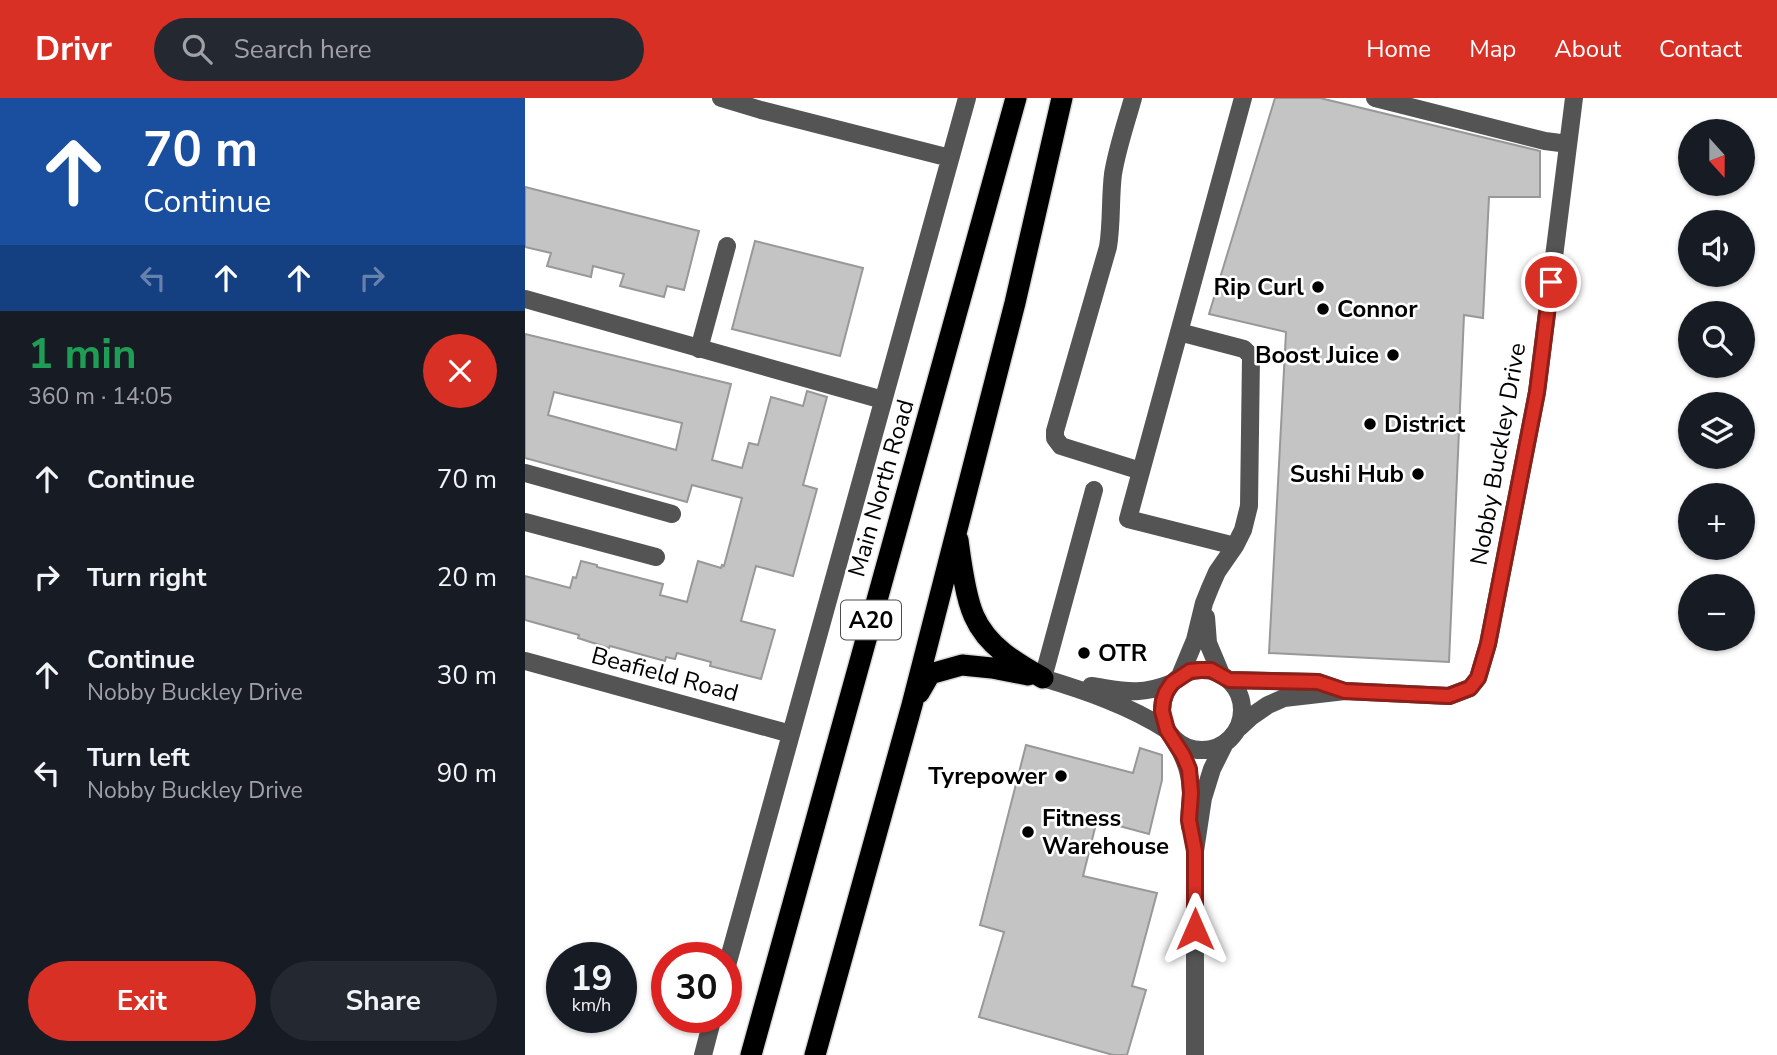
<!DOCTYPE html>
<html lang="en">
<head>
<meta charset="utf-8">
<style>
  body { margin:0; font-family:"Nunito Sans",sans-serif; background:#242831; color:#f1f3f6; height:100vh; display:flex; flex-direction:column; font-size:26px; white-space:nowrap }
  * { box-sizing:border-box; margin:0 }
  p { font-size:23px; color:#9ea1a6 }
  .icon { flex:none; width:38px; height:38px; fill:none; stroke:currentColor; stroke-width:2; stroke-linecap:round; stroke-linejoin:round }
  .map { position:relative; flex:1; overflow:hidden }
  .details { display:flex; flex-direction:column; background:#171b24; width:525px }
  .details>* { flex:none }
  .top-card { background:#1a4fa0; color:#fff; overflow:hidden }
  .needle { width:46px; rotate:159deg }
  .buttons { position:absolute; left:1153px; top:21px; display:grid; gap:14px }
  .buttons a { display:grid; place-items:center; width:77px; height:77px; border-radius:50%; background:#171b24; box-shadow:0 2px 5px #0004; font-size:35px }
  .speed { position:absolute; left:21px; top:844px; display:flex; gap:14px; font-size:35px; font-weight:700; text-align:center }
  .speed>* { display:grid; place-content:center; width:91px; height:91px; border-radius:50%; background:#171b24; box-shadow:0 2px 5px #0004; line-height:1 }
  .speed small { font-size:18px; font-weight:400 }
  .speed .limit { border:10px solid #d22; background:#fff; color:#111 }
  .pin { position:absolute; display:grid; place-items:center; width:60px; height:60px; color:#fff; margin:-30px; border:4px solid #fff; border-radius:50%; box-shadow:0 2px 7px #0007 }
  .me { position:absolute; width:77px; margin:-38px; rotate:0deg; stroke-linejoin:round; filter:drop-shadow(0 0 5px #0008) }
  .turn { display:flex; align-items:center; gap:24px; height:147px; padding:0 28px; font-size:32px }
  .turn .icon { width:91px; height:91px; stroke-width:2.5 }
  .turn b { display:block; font-size:49px; line-height:60px }
  .lanes { display:flex; align-items:center; height:66px; padding:0 28px; background:#0003; justify-content:center; gap:35px; direction:ltr }
  .lanes .off { opacity:.35 }
  .round { display:grid; place-items:center; flex:none; width:74px; height:74px; border-radius:37px; background:#242831 }
  .headline { display:flex; align-items:center; justify-content:space-between; height:119px; padding:0 28px }
  h1 { font-size:42px; font-weight:700; line-height:52px; color:#1e9e55 }
  .button { display:flex; gap:14px; margin-top:auto; padding:14px 28px }
  .button a { flex:1; height:80px; border-radius:42px; background:#d93025; color:#fff; font-size:28px; font-weight:700; line-height:80px; text-align:center }
  .button a+a { background:#242831; color:#f1f3f6 }
  ul { padding:0; list-style:none }
  li { display:flex; align-items:center; gap:21px; height:98px; padding:0 28px }
  li div { flex:1 }
  li b { display:block; font-size:26px }
  li em { font-style:normal }
  header { display:flex; align-items:center; gap:42px; box-sizing:border-box; height:98px; padding:0 35px; background:#d93025; color:#fff }
  header strong { font-size:33px }
  nav { display:flex; gap:38px; margin-inline-start:auto; font-size:24px }
  .search { width:490px; height:63px; background:#242831; display:flex; align-items:center; gap:18px; box-sizing:border-box; padding:0 24px; border-radius:38px; color:#9ea1a6; font-size:26px }
  main { display:flex; flex:1; min-height:0 }
  .map>svg:first-child { display:block }
  .building { fill:#c4c4c4; stroke:#989898; stroke-width:2; fill-rule:evenodd }
  .lines { fill:none; stroke-linecap:round; stroke-linejoin:round }
  .highway-casing { stroke:#dbdbdb; stroke-width:24 }
  .minor { stroke:#545454; stroke-width:18 }
  .highway { stroke:#000; stroke-width:21 }
  .route-casing { stroke:#8d1f18; stroke-width:18 }
  .route { stroke:#d93025; stroke-width:12 }
  .poi-dot { fill:#000; stroke:#fff; stroke-width:2.5 }
  .labels { text-anchor:middle; dominant-baseline:central; stroke-width:5; stroke-linejoin:round; paint-order:stroke }
  .shield { fill:#fff; stroke:#4c4c4c; stroke-width:2 }
  .shield-label { font-size:23px; font-weight:bold; fill:#000 }
  .poi-label { font-size:24px; font-weight:bold; fill:#000; stroke:#fff; text-anchor:end }
  .street-label { font-size:24px; fill:#000; stroke:#fff }
</style>
</head>
<body>
<header>
<strong>Drivr</strong>
<div class="search"><svg class="icon" aria-label="search" viewBox="0 0 24 24"><circle cx="10" cy="10" r="6"/><path d="M15 15l6 6"/></svg>Search here</div>
<nav><a>Home</a><a>Map</a><a>About</a><a>Contact</a></nav>
</header>
<main>
<section class="details">
<div class="top-card">
<div class="turn"><svg class="icon" aria-label="ahead" viewBox="0 0 24 24"><path d="M12 20V5M6 11l6-6 6 6"/></svg><div><b>70 m</b>Continue</div></div>
<div class="lanes"><svg class="icon off" aria-label="left" viewBox="0 0 24 24"><path d="M17 20v-9H6M10 6l-5 5 5 5"/></svg><svg class="icon" aria-label="ahead" viewBox="0 0 24 24"><path d="M12 20V5M6 11l6-6 6 6"/></svg><svg class="icon" aria-label="ahead" viewBox="0 0 24 24"><path d="M12 20V5M6 11l6-6 6 6"/></svg><svg class="icon off" aria-label="right" viewBox="0 0 24 24"><path d="M7 20v-9h11M14 6l5 5-5 5"/></svg></div>
</div>
<div class="headline"><div><h1>1 min</h1><p>360 m · 14:05</p></div><a class="round" style="background:#d93025;color:#fff"><svg class="icon" aria-label="close" viewBox="0 0 24 24"><path d="M6 6l12 12M18 6L6 18"/></svg></a></div>
<ul>
<li><svg class="icon" aria-label="ahead" viewBox="0 0 24 24"><path d="M12 20V5M6 11l6-6 6 6"/></svg><div><b>Continue</b></div><em>70 m</em></li>
<li><svg class="icon" aria-label="right" viewBox="0 0 24 24"><path d="M7 20v-9h11M14 6l5 5-5 5"/></svg><div><b>Turn right</b></div><em>20 m</em></li>
<li><svg class="icon" aria-label="ahead" viewBox="0 0 24 24"><path d="M12 20V5M6 11l6-6 6 6"/></svg><div><b>Continue</b><p>Nobby Buckley Drive</p></div><em>30 m</em></li>
<li><svg class="icon" aria-label="left" viewBox="0 0 24 24"><path d="M17 20v-9H6M10 6l-5 5 5 5"/></svg><div><b>Turn left</b><p>Nobby Buckley Drive</p></div><em>90 m</em></li>
</ul>
<div class="button"><a>Exit</a><a>Share</a></div>
</section>
<div class="map">
<svg width="1252" height="957" viewBox="0 0 1252 957">
  <rect width="100%" height="100%" fill="#fff"/>
  <!-- building -->
  <path class="building" d="M 750,0 L 795,0 L 1015,53 L 1015,99 L 964,99 L 958,220 L 939,217 L 924,564 L 744,555 L 761,234 L 684,216 Z
    M 0,89 L 174,133 L 159,192 L 142,188 L 139,199 L 95,188 L 99,176 L 68,168 L 66,179 L 22,168 L 26,155 L 0,149 Z
    M 230,143 L 338,170 L 315,258 L 207,231 Z
    M 0,236 L 206,286 L 187,362 L 217,370 L 224,345 L 233,347 L 246,299 L 278,308 L 282,293 L 302,299 L 278,387 L 292,391 L 268,478 L 231,468 L 216,523 L 250,532 L 236,581 L 185,568 L 186,564 L 152,555 L 150,561 L 141,559 L 140,563 L 85,548 L 84,550 L 53,540 L 54,537 L 0,522 L 0,478 L 45,490 L 48,479 L 51,480 L 56,463 L 72,467 L 72,469 L 138,486 L 135,497 L 162,504 L 173,463 L 196,470 L 197,467 L 199,468 L 217,400 L 167,387 L 162,404 L 0,360 ZM 29,294 L 157,325 L 151,352 L 23,317 Z
    M 501,647 L 608,675 L 615,650 L 637,657 L 637,682 L 624,736 L 572,722 L 558,778 L 632,795 L 607,888 L 621,892 L 602,957 L 588,957 L 454,919 L 479,834 L 455,827 Z"/>
  <g class="lines">
    <!-- highway casing -->
    <g class="highway-casing">
      <path id="highway" d="M 433,442 C 436,464 440,498 449,518 C 462,548 491,565 518,580
        M 394,595 L 405,576 L 437,567 L 467,570 L 503,577
        M 226,957 L 491,0
        M 290,957 L 387,607 L 490,205 L 537,0"/>
    </g>
    <!-- minor -->
    <path class="minor" d="M 196,0 L 236,12 L 425,60
      M 608,0 C 601,25 592,51 588,76 C 585,100 587,125 583,149 L 530,333 L 530,340 L 536,348 L 616,373
      M 850,0 L 1020,43 L 1043,46
      M 0,201 L 358,302
      M 654,234 L 719,251 L 726,258 L 724,408 L 718,432 L 710,448
      M 174,251 L 202,148
      M 0,375 L 147,416
      M 569,392 L 518,580 C 561,593 605,608 642,632
      M 0,424 L 131,459
      M 681,519 L 683,545 L 696,576
      M 0,563 L 266,636
      M637 612a40 40 0 1 1 80 0a40 40 0 1 1-80 0Z
      M 655,578 L 670,542 L 679,505 L 685,490 L 692,474 L 710,448 L 603,421 L 718,0
      M 704,582 L 793,584 L 810,590
      M 566,588 C 600,593 614,598 647,585
      M 714,630 L 727,618 L 743,607 L 759,600 L 820,593 L 924,598 L 945,590 L 953,580 L 963,546 L 1012,294 L 1049,0
      M 649,642 C 660,659 666,675 666,695 C 666,707 663,718 665,729
      M 201,871 L 442,0
      M 178,957 L 188,919
      M 670,957 L 670,753 L 678,700 L 687,671 L 699,647"/>
    <!-- highway -->
    <use href="#highway" class="highway"/>
  </g>
  <g class="lines">
    <!-- route casing -->
    <g class="route-casing">
      <path id="route" d="M 670,831 L 670,753 L 664,722 L 666,695 L 664,671 L 658,657 L 642,632 L 637,613 L 638,603 L 641,594 L 647,585 L 665,573 L 675,572 L 686,572 L 704,582 L 793,584 L 820,593 L 924,598 L 945,590 L 953,580 L 963,546 L 1012,294 L 1026,184"/>
    </g>
    <!-- route -->
    <use href="#route" class="route"/>
  </g>
  <!-- markers -->
  <g class="poi-dot">
    <circle cx="793" cy="189" r="7"/>
    <circle cx="798" cy="211" r="7"/>
    <circle cx="868" cy="257" r="7"/>
    <circle cx="845" cy="326" r="7"/>
    <circle cx="893" cy="376" r="7"/>
    <circle cx="559" cy="555" r="7"/>
    <circle cx="536" cy="678" r="7"/>
    <circle cx="503" cy="734" r="7"/>
  </g>
  <g class="labels">
    <!-- shield labels -->
    <rect class="shield" x="316" y="502.5" width="60" height="39" rx="5"/>
    <g class="shield-label">
      <text x="346" y="522">A20</text>
    </g>
    <!-- poi labels -->
    <g class="poi-label">
      <text x="779" y="189">Rip Curl</text>
      <text x="812" y="211" text-anchor="start">Connor</text>
      <text x="854" y="257">Boost Juice</text>
      <text x="859" y="326" text-anchor="start">District</text>
      <text x="879" y="376">Sushi Hub</text>
      <text x="573" y="555" text-anchor="start">OTR</text>
      <text x="522" y="678">Tyrepower</text>
      <text x="517" y="720" text-anchor="start">Fitness<tspan x="517" dy="28">Warehouse</tspan></text>
    </g>
    <!-- street labels -->
    <g class="street-label">
      <text transform="translate(973 356) rotate(-80)">Nobby Buckley Drive</text>
      <text transform="translate(356 390) rotate(-74)">Main North Road</text>
      <text transform="translate(140 576) rotate(15)">Beafield Road</text>
    </g>
  </g>
</svg>
<div class="buttons">
<a><svg class="needle" viewBox="-14 -14 28 28"><path d="M0-13l5 13h-10z" fill="#e53935"/><path d="M0 13l5-13h-10z" fill="#9ea1a6"/></svg></a>
<a><svg class="icon" aria-label="sound" viewBox="0 0 24 24"><path d="M4 9h4l5-4v14l-5-4H4zM17 9q2 3 0 6"/></svg></a>
<a><svg class="icon" aria-label="search" viewBox="0 0 24 24"><circle cx="10" cy="10" r="6"/><path d="M15 15l6 6"/></svg></a>
<a><svg class="icon" aria-label="layers" viewBox="0 0 24 24"><path d="M12 4l9 5-9 5-9-5zM3 14l9 5 9-5"/></svg></a>
<a>+</a>
<a>−</a>
</div>
<div class="speed"><div>19<small>km/h</small></div><div class="limit">30</div></div>
<div class="pin" style="left:1026px;top:184px;background:#d93025"><svg class="icon" aria-label="arrive" viewBox="0 0 24 24"><path d="M6 21V4h12l-3 4 3 4H6"/></svg></div>
<svg class="me" style="left:670px;top:831px" viewBox="-20 -20 40 40"><path d="M0-17L14 15 0 8-14 15z" fill="#d93025" stroke="#fff" stroke-width="4"/></svg>
</div>
</main>
</body>
</html>
